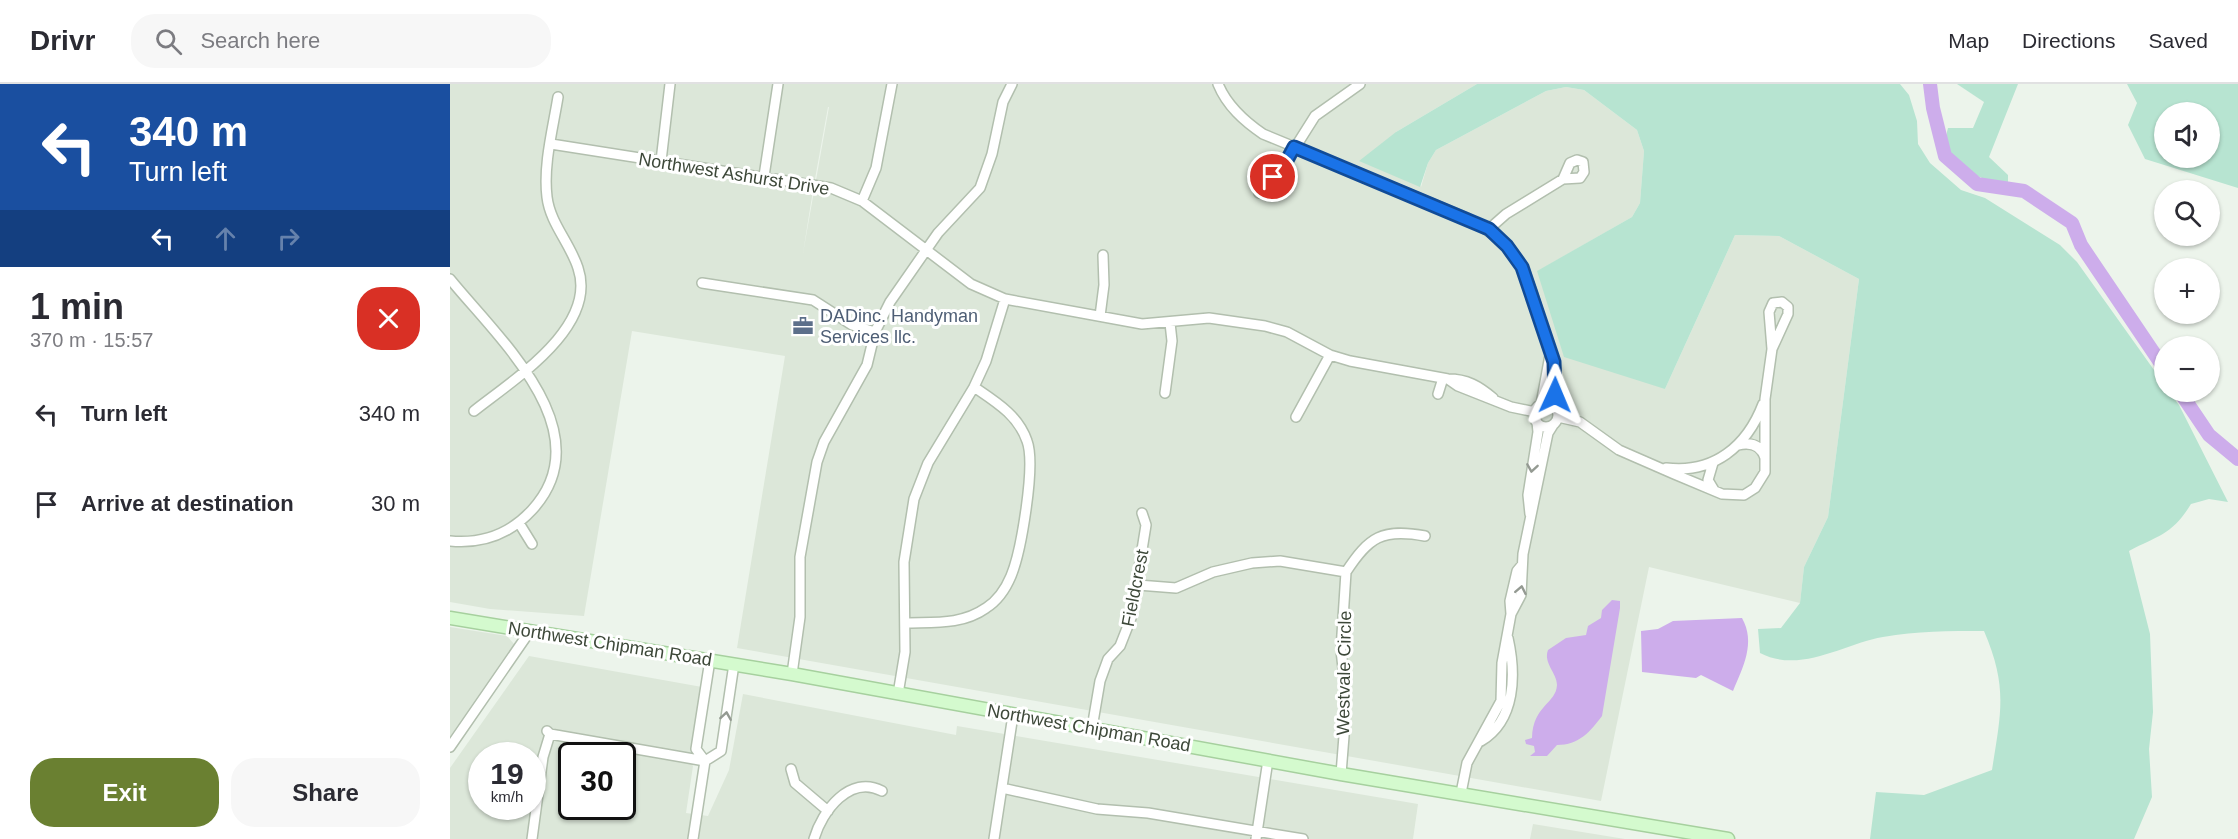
<!DOCTYPE html>
<html lang="en">
<head>
<meta charset="utf-8">
<style>
  body { margin:0; font-family:Arial,sans-serif; background:#f7f7f7; color:#2b2b33; height:100vh; display:flex; flex-direction:column; font-size:22px; white-space:nowrap }
  * { box-sizing:border-box; margin:0 }
  p { font-size:20px; color:#7c7c81 }
  .icon { flex:none; width:33px; height:33px; fill:none; stroke:currentColor; stroke-width:2; stroke-linecap:round; stroke-linejoin:round }
  .map { position:relative; flex:1; overflow:hidden }
  .details { display:flex; flex-direction:column; background:#fff; width:450px }
  .details>* { flex:none }
  .top-card { background:#1a4fa0; color:#fff; overflow:hidden }
  .fabs { position:absolute; left:1704px; top:18px; display:grid; gap:12px }
  .fabs a { display:grid; place-items:center; width:66px; height:66px; border-radius:50%; background:#fff; box-shadow:0 2px 4px #0004; font-size:30px }
  .speed { position:absolute; left:18px; top:658px; display:flex; gap:12px; font-size:30px; font-weight:700; text-align:center }
  .speed>* { display:grid; place-content:center; width:78px; height:78px; border-radius:50%; background:#fff; box-shadow:0 2px 4px #0004; line-height:1 }
  .speed small { font-size:15px; font-weight:400 }
  .speed .limit { border:3px solid #111; border-radius:9px; background:#fff; color:#111 }
  .pin { position:absolute; display:grid; place-items:center; width:51px; height:51px; color:#fff; margin:-26px; border:3px solid #fff; border-radius:50%; box-shadow:0 2px 6px #0007 }
  .me { position:absolute; width:66px; margin:-33px; rotate:1deg; stroke-linejoin:round; filter:drop-shadow(0 0 4px #0008) }
  .turn { display:flex; align-items:center; gap:21px; height:126px; padding:0 30px; font-size:27px }
  .turn .icon { width:78px; height:78px; stroke-width:2.5 }
  .turn b { display:block; font-size:42px; line-height:51px }
  .lanes { display:flex; align-items:center; height:57px; padding:0 30px; background:#0003; justify-content:center; gap:30px; direction:ltr }
  .lanes .off { opacity:.35 }
  .round { display:grid; place-items:center; flex:none; width:63px; height:63px; border-radius:24px; background:#f7f7f7 }
  .overview { display:flex; align-items:center; justify-content:space-between; height:102px; padding:0 30px }
  h1 { font-size:36px; font-weight:800; line-height:45px }
  .action { display:flex; gap:12px; margin-top:auto; padding:12px 30px }
  .action a { flex:1; height:69px; border-radius:24px; background:#6a8031; color:#fff; font-size:24px; font-weight:800; line-height:69px; text-align:center }
  .action a+a { background:#f7f7f7; color:#2b2b33 }
  ul { padding:0; list-style:none }
  li { display:flex; align-items:center; gap:18px; height:90px; padding:0 30px }
  li div { flex:1 }
  li b { display:block; font-size:22px }
  li em { font-style:normal }
  header { display:flex; align-items:center; gap:36px; box-sizing:border-box; height:84px; padding:0 30px; background:#fff; border-bottom:2px solid #e1e1e2 }
  header strong { font-size:28px }
  nav { display:flex; gap:33px; margin-inline-start:auto; font-size:21px }
  .search { width:420px; height:54px; background:#f7f7f7; display:flex; align-items:center; gap:15px; box-sizing:border-box; padding:0 21px; border-radius:24px; color:#7c7c81; font-size:22px }
  main { display:flex; flex:1; min-height:0 }
  .map>svg:first-child { display:block }
  .residential { fill:#dce7d9; fill-rule:evenodd }
  .green { fill:#b7e4d1; fill-rule:evenodd }
  .water { fill:#cdadeb }
  .lines { fill:none; stroke-linecap:round; stroke-linejoin:round }
  .river { stroke:#cdadeb; stroke-width:14 }
  .street-casing { stroke:#b2bfae; stroke-width:12 }
  .secondary-casing { stroke:#a6d09e; stroke-width:15 }
  .street { stroke:#fff; stroke-width:9 }
  .secondary { stroke:#d4face; stroke-width:12 }
  .oneway { stroke:#949a92 }
  .route-casing { stroke:#114b97; stroke-width:15 }
  .route { stroke:#1a73e8; stroke-width:10 }
  .labels { text-anchor:middle; dominant-baseline:central; stroke-width:6; stroke-linejoin:round; paint-order:stroke }
  .street-label { font-size:18px; fill:#3d4839; stroke:#fff }
  .service-label { font-size:18px; fill:#4e5e75; stroke:#fff; text-anchor:start }
</style>
</head>
<body>
<header>
<strong>Drivr</strong>
<div class="search"><svg class="icon" aria-label="search" viewBox="0 0 24 24"><circle cx="10" cy="10" r="6"/><path d="M15 15l6 6"/></svg>Search here</div>
<nav><a>Map</a><a>Directions</a><a>Saved</a></nav>
</header>
<main>
<section class="details">
<div class="top-card">
<div class="turn"><svg class="icon" aria-label="left" viewBox="0 0 24 24"><path d="M17 20v-9H6M10 6l-5 5 5 5"/></svg><div><b>340 m</b>Turn left</div></div>
<div class="lanes"><svg class="icon" aria-label="left" viewBox="0 0 24 24"><path d="M17 20v-9H6M10 6l-5 5 5 5"/></svg><svg class="icon off" aria-label="ahead" viewBox="0 0 24 24"><path d="M12 20V5M6 11l6-6 6 6"/></svg><svg class="icon off" aria-label="right" viewBox="0 0 24 24"><path d="M7 20v-9h11M14 6l5 5-5 5"/></svg></div>
</div>
<div class="overview"><div><h1>1 min</h1><p>370 m · 15:57</p></div><a class="round" style="background:#d93025;color:#fff"><svg class="icon" aria-label="close" viewBox="0 0 24 24"><path d="M6 6l12 12M18 6L6 18"/></svg></a></div>
<ul>
<li><svg class="icon" aria-label="left" viewBox="0 0 24 24"><path d="M17 20v-9H6M10 6l-5 5 5 5"/></svg><div><b>Turn left</b></div><em>340 m</em></li>
<li><svg class="icon" aria-label="arrive" viewBox="0 0 24 24"><path d="M6 21V4h12l-3 4 3 4H6"/></svg><div><b>Arrive at destination</b></div><em>30 m</em></li>
</ul>
<div class="action"><a>Exit</a><a>Share</a></div>
</section>
<div class="map">
<svg width="1788" height="755" viewBox="0 0 1788 755">
  <rect width="100%" height="100%" fill="#ecf4eb"/>
  <!-- residential -->
  <path class="residential" d="M 0,0 L 1027,0 L 946,48 L 971,103 L 978,79 L 986,66 L 1096,7 L 1116,3 L 1134,6 L 1187,46 L 1194,67 L 1190,119 L 1182,133 L 1088,187 L 1215,305 L 1285,151 L 1329,152 L 1409,195 L 1378,433 L 1354,483 L 1350,519 L 1199,483 L 1151,717 L 287,564 L 335,272 L 182,247 L 134,532 L 40,525 L 0,518 ZM 378,23 L 379,23 L 353,169 L 363,106 Z
    M 0,543 L 57,552 L 64,560 L 64,564 L 0,658 Z
    M 79,572 L 252,603 L 241,678 L 243,682 L 236,729 L 258,732 L 279,686 L 293,610 L 506,651 L 507,642 L 968,720 L 963,755 L 0,755 L 0,684 ZM 32,672 L 82,672 L 82,723 L 32,723 ZM 122,672 L 172,672 L 172,723 L 122,723 Z
    M 1083,740 L 1175,755 L 1080,755 Z"/>
  <!-- green -->
  <path class="green" d="M 1027,0 L 1450,0 L 1459,11 L 1467,37 L 1468,60 L 1480,79 L 1511,106 L 1535,114 L 1610,161 L 1627,178 L 1714,300 L 1714,308 L 1719,308 L 1729,321 L 1778,418 L 1759,415 L 1741,420 C 1722,451 1709,451 1679,467 L 1700,550 L 1703,628 L 1699,665 L 1702,713 L 1684,755 L 1420,755 L 1426,708 L 1474,711 L 1542,686 C 1551,628 1558,603 1534,547 C 1499,547 1467,547 1433,553 C 1393,560 1351,590 1310,569 L 1308,545 L 1331,544 L 1350,519 L 1354,483 L 1378,433 L 1409,195 L 1329,152 L 1285,151 L 1215,305 L 1114,273 L 1087,187 L 1182,133 L 1190,119 L 1194,67 L 1187,46 L 1134,6 L 1116,3 L 1096,7 L 986,66 L 978,79 L 970,103 L 909,77 L 946,48 Z
    M 1507,0 L 1568,0 L 1539,73 L 1558,91 L 1558,101 C 1529,95 1487,82 1498,44 L 1523,44 L 1534,18 Z
    M 1677,0 L 1788,0 L 1788,104 L 1695,75 L 1678,41 L 1687,19 ZM 1714,28 L 1760,28 L 1760,74 L 1714,74 Z"/>
  <!-- water -->
  <path class="water" d="M 1162,516 L 1170,517 L 1170,524 L 1152,632 C 1140,648 1129,661 1107,661 L 1097,672 L 1080,672 L 1085,668 L 1084,662 L 1076,660 L 1075,656 L 1082,654 C 1083,621 1106,620 1107,601 C 1107,589 1093,579 1098,566 L 1116,554 L 1136,551 L 1138,542 L 1151,534 L 1152,526 Z
    M 1292,534 C 1306,559 1293,583 1283,607 L 1251,591 L 1246,594 L 1192,588 L 1191,547 L 1208,545 L 1223,537 Z"/>
  <g class="lines">
    <!-- river -->
    <path class="river" d="M 1480,0 L 1483,24 L 1495,72 L 1527,100 L 1574,107 L 1622,139 L 1631,161 L 1714,284
      M 1730,308 L 1759,351 L 1788,375"/>
    <!-- street casing -->
    <g class="street-casing">
      <path id="street" d="M 768,0 C 777,22 794,37 813,50 L 1017,134 L 1051,155 L 1072,183 L 1082,208 L 1106,286 L 1105,323
        M 101,60 L 381,104 L 412,117 L 521,200 L 555,215 L 692,240 L 759,234 L 815,242 L 837,248 L 880,271 L 900,277 L 998,295 C 1017,295 1029,302 1043,314
        M 211,77 L 220,0
        M 314,92 L 328,0
        M 809,109 L 836,78 L 865,32 L 910,0
        M 412,117 L 426,84 L 442,0
        M 1039,145 L 1056,130 L 1113,95 L 1130,94 L 1134,88 L 1133,78 L 1127,76 L 1120,79 L 1113,95
        M 0,195 C 47,253 154,348 82,426 C 60,450 32,460 0,457
        M 252,199 L 363,216 L 402,241 L 425,248
        M 650,232 L 654,201 L 653,171
        M 998,295 L 1008,302 L 1061,323 L 1085,328
        M 715,309 L 722,257 L 720,239
        M 988,310 L 993,294
        M1084 331a12 12 0 1 1 24 0a12 12 0 1 1-24 0Z
        M 1091,320 L 1100,271
        M 24,327 C 63,296 148,243 128,184 C 120,159 100,139 97,113 C 93,81 103,44 108,13
        M 846,333 L 880,271
        M 1108,333 L 1130,338 L 1169,366 L 1224,390 L 1272,410 L 1294,411 L 1305,404 L 1315,388 L 1315,315 L 1322,265 L 1338,230 L 1338,223 L 1332,218 L 1323,219 L 1319,228 L 1322,265
        M 1288,361 C 1301,358 1311,361 1315,374
        M 1263,379 L 1258,396 L 1264,406
        M 1216,384 C 1264,390 1297,362 1313,320
        M 1080,430 L 1078,411 L 1088,348 L 1087,338
        M 69,439 L 82,460
        M 896,488 C 919,453 932,444 975,452
        M 688,501 L 726,504 L 763,488 L 802,479 L 830,477 L 896,488
        M 1061,530 L 1071,511 L 1073,470 L 1098,349 L 1103,341
        M 456,539 C 484,538 512,541 536,524 C 547,517 556,504 561,492 C 571,468 586,381 577,357 C 568,331 546,318 524,303
        M 342,590 L 350,533 L 350,473 L 367,378 L 374,358 L 417,281 L 425,248 L 440,218 L 488,149 L 530,104 L 542,70 L 553,18 L 562,0
        M 448,610 L 455,568 L 454,478 L 464,415 L 478,379 L 524,303 L 536,277 L 555,215
        M 642,644 L 650,597 L 658,575 L 670,562 L 681,534 L 696,441 L 692,429
        M 100,650 L 255,677
        M 1031,657 C 1066,636 1066,590 1058,554
        M 0,663 L 80,547
        M 255,677 L 246,665 L 260,576
        M 341,685 L 345,699 L 378,727
        M 891,690 L 894,652 L 895,602 L 891,566 L 896,488
        M 552,704 L 647,725 L 698,729 L 853,755
        M 1011,709 L 1017,679 L 1051,617 L 1052,579 L 1061,530 L 1060,517 L 1067,487 L 1072,481
        M 82,755 L 93,673 L 100,650 L 97,647
        M 243,755 L 255,677 L 271,667 L 284,580
        M 364,755 C 372,727 400,690 432,707
        M 544,755 L 563,631
        M 806,755 L 818,676"/>
    </g>
    <!-- secondary casing -->
    <g class="secondary-casing">
      <path id="secondary" d="M 0,534 L 342,590 L 891,690 L 1278,755"/>
    </g>
    <!-- street -->
    <use href="#street" class="street"/>
    <!-- secondary -->
    <use href="#secondary" class="secondary"/>
  </g>
  <!-- one-way arrows -->
  <defs><path id="oneway-chevron" d="M-2-3.5L2.5 0L-2 3.5" fill="none" stroke-width="1.6" stroke-linecap="round" stroke-linejoin="round" transform="scale(1.5)"/></defs>
  <g class="oneway">
    <use href="#oneway-chevron" transform="translate(1082 384) rotate(99)"/>
    <use href="#oneway-chevron" transform="translate(1071 506) rotate(-79)"/>
    <use href="#oneway-chevron" transform="translate(276 632) rotate(-81)"/>
  </g>
  <g class="lines">
    <!-- route casing -->
    <g class="route-casing">
      <path id="route" d="M 823,93 L 836,78 L 844,63 L 1039,145 L 1057,162 L 1072,183 L 1104,278 L 1105,311"/>
    </g>
    <!-- route -->
    <use href="#route" class="route"/>
  </g>
  <!-- icons -->
  <defs>
    <g id="office-bare" transform="scale(1.62)"><path d="M-6-3h4V-5.5h4V-3h4V5H-6ZM-1-4.5V-3h2v-1.5ZM-6 0V1H6V0Z" fill="#5c6f8a" stroke="#fff" stroke-width="2.5" paint-order="stroke"/></g>
  </defs>
  <g fill-rule="evenodd">
    <use href="#office-bare" x="353" y="242"/>
  </g>
  <g class="labels">
    <!-- street labels -->
    <g class="street-label">
      <text transform="translate(284 90) rotate(9)">Northwest Ashurst Drive</text>
      <text transform="translate(685 504) rotate(-79)">Fieldcrest</text>
      <text transform="translate(160 560) rotate(9)">Northwest Chipman Road</text>
      <text transform="translate(894 589) rotate(-89)">Westvale Circle</text>
      <text transform="translate(639 644) rotate(10)">Northwest Chipman Road</text>
    </g>
    <!-- service labels -->
    <g class="service-label">
      <text x="370" y="232">DADinc. Handyman<tspan x="370" dy="21">Services llc.</tspan></text>
    </g>
  </g>
</svg>
<div class="fabs">
<a><svg class="icon" aria-label="sound" viewBox="0 0 24 24"><path d="M4 9h4l5-4v14l-5-4H4zM17 9q2 3 0 6"/></svg></a>
<a><svg class="icon" aria-label="search" viewBox="0 0 24 24"><circle cx="10" cy="10" r="6"/><path d="M15 15l6 6"/></svg></a>
<a>+</a>
<a>−</a>
</div>
<div class="speed"><div>19<small>km/h</small></div><div class="limit">30</div></div>
<div class="pin" style="left:823px;top:93px;background:#d93025"><svg class="icon" aria-label="arrive" viewBox="0 0 24 24"><path d="M6 21V4h12l-3 4 3 4H6"/></svg></div>
<svg class="me" style="left:1105px;top:311px" viewBox="-20 -20 40 40"><path d="M0-17L14 15 0 8-14 15z" fill="#1a73e8" stroke="#fff" stroke-width="4"/></svg>
</div>
</main>
</body>
</html>
